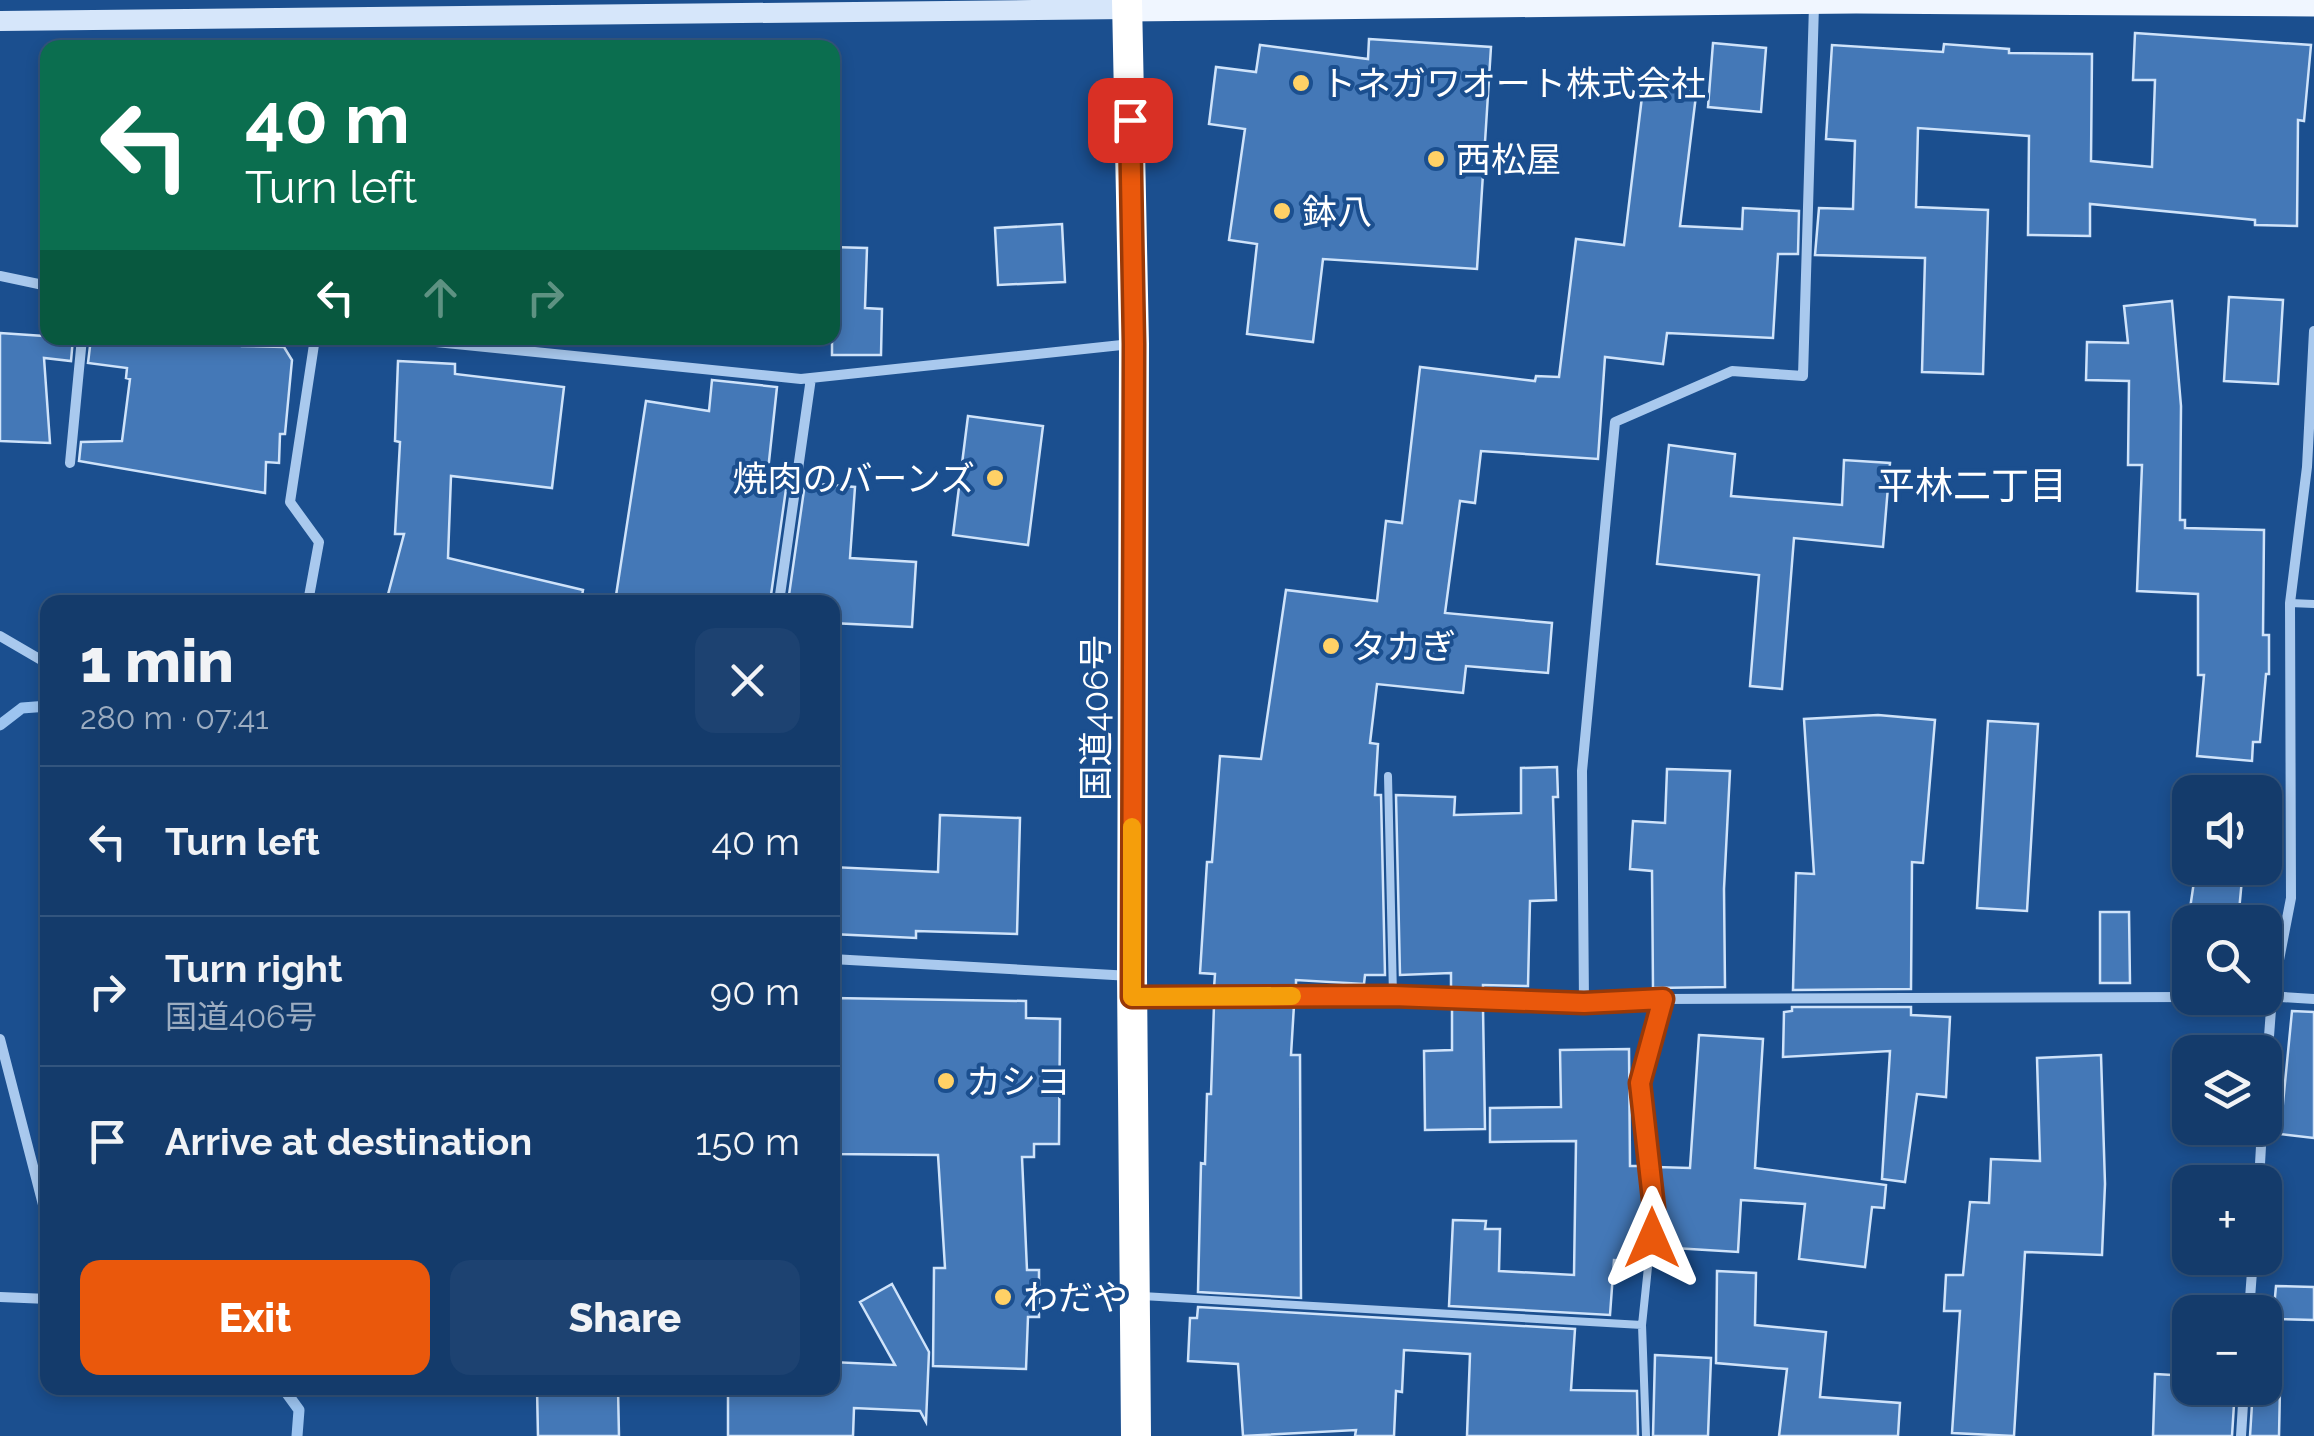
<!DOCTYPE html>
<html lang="en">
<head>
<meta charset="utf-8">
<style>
  body { margin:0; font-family:Raleway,"Noto Sans JP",sans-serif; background:#1d4271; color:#f1f3f6; height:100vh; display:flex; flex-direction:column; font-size:38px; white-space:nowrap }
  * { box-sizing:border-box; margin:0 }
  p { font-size:32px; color:#9dadc1 }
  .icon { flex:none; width:55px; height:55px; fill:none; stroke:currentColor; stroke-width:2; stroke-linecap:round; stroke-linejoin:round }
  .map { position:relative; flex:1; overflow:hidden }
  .panel { position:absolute; left:40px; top:595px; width:800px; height:800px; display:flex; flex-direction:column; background:#143b6b; border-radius:20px; box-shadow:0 5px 15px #0003,0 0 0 2px #33557e }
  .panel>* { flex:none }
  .hud { position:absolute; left:40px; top:40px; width:800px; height:305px; border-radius:20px; box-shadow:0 5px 15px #0003,0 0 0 2px #33557e; background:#0b6e4f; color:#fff; overflow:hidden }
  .tools { position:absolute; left:2172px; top:775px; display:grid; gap:20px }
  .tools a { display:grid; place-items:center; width:110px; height:110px; border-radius:20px; background:#143b6b; box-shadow:0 5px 15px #0003,0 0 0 2px #33557e; font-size:50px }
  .pin { position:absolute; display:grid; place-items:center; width:85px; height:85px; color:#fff; margin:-42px; border-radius:20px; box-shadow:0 5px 15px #0006 }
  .me { position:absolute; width:110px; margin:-55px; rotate:0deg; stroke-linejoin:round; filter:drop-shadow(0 0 8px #0008) }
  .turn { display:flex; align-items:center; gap:35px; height:210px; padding:0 40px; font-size:45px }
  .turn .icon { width:130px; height:130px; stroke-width:2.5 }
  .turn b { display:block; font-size:70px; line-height:85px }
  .lanes { display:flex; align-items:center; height:95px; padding:0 40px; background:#0003; justify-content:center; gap:50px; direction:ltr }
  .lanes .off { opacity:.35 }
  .round { display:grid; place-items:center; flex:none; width:105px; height:105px; border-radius:20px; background:#1d4271 }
  .summary { display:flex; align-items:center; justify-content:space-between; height:170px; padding:0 40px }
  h1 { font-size:60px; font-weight:800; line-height:75px }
  .action { display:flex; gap:20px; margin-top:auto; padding:20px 40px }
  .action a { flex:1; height:115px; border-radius:20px; background:#ea580c; color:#fff; font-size:40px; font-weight:800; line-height:115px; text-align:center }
  .action a+a { background:#1d4271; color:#f1f3f6 }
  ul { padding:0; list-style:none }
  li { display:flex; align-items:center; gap:30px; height:150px; padding:0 40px; border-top:2px solid #33557e }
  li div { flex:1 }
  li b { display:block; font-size:38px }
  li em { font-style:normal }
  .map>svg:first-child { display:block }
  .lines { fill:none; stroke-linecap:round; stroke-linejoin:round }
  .stream { stroke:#9cc4f0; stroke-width:11 }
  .building { fill:#4478b7; stroke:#cfe3fa; stroke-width:2.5 }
  .lane { stroke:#a9c9ee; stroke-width:8 }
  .street { stroke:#a9c9ee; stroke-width:10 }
  .secondary { stroke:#d6e6fa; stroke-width:20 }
  .primary { stroke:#f0f6ff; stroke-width:25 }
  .highway { stroke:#fff; stroke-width:30 }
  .route-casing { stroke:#983908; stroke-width:25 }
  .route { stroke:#ea580c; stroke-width:18 }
  .slow { stroke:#f59e0b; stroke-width:18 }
  .poi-dot { fill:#ffd166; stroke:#1b4f8f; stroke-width:4 }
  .labels { text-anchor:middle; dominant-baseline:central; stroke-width:8; stroke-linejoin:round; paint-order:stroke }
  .poi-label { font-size:35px; fill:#fff; stroke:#1b4f8f; text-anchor:start }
  .street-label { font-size:35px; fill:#fff; stroke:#1b4f8f }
  .neighbourhood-label { font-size:38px; fill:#fff; stroke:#1b4f8f }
</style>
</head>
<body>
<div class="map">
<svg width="2314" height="1436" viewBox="0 0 2314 1436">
  <rect width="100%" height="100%" fill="#1b4f8f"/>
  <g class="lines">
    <!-- stream -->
    <path class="stream" d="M 0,725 L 22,708 L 48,706
      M 283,1388 L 299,1410 L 297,1436"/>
  </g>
  <!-- building -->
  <path class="building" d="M 2135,33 L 2311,45 L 2304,121 L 2298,120 L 2297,226 L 2255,225 L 2255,220 L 2090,204 L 2090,236 L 2028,235 L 2029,136 L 1918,128 L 1916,207 L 1988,210 L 1983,374 L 1922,372 L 1925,258 L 1815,255 L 1819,208 L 1853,209 L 1855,141 L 1826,139 L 1832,45 L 1943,52 L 1944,44 L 2009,49 L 2009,53 L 2092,54 L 2091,161 L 2152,167 L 2155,80 L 2133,80 Z
    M 1369,39 L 1491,47 L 1477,269 L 1323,259 L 1313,342 L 1247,334 L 1257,244 L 1229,240 L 1245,129 L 1209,124 L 1216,67 L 1256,72 L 1260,45 L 1368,59 Z
    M 1713,43 L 1766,48 L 1761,112 L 1708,107 Z
    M 1645,72 L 1698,79 L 1680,226 L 1742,229 L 1743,208 L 1799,211 L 1798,254 L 1778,254 L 1773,338 L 1667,333 L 1663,364 L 1605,357 L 1598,459 L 1481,451 L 1475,503 L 1460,501 L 1445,613 L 1552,623 L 1548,673 L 1466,666 L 1463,693 L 1377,684 L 1370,743 L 1378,744 L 1375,795 L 1381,795 L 1385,975 L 1365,975 L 1364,984 L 1296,980 L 1296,988 L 1214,988 L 1215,974 L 1200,973 L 1207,862 L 1212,862 L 1220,756 L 1261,759 L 1286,590 L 1377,601 L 1386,521 L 1402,523 L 1420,367 L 1535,381 L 1536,376 L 1559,377 L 1576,239 L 1624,245 Z
    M 1062,224 L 1065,282 L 998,285 L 995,228 Z
    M 832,247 L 867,248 L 865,308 L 882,309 L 881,355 L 832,355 Z
    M 2229,297 L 2283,300 L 2278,384 L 2224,381 Z
    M 2172,301 L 2181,406 L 2180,520 L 2185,520 L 2185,528 L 2264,530 L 2263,635 L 2269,635 L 2269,674 L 2266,674 L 2260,742 L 2253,742 L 2252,761 L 2197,756 L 2204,675 L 2198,675 L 2198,594 L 2137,591 L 2142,465 L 2128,465 L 2129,381 L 2086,380 L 2087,342 L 2128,343 L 2124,306 Z
    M 0,333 L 73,338 L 71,361 L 44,358 L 50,443 L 0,441 Z
    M 91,338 L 216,338 L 242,340 L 242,346 L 284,347 L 292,360 L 285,434 L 280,434 L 279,463 L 266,462 L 265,493 L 79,461 L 81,442 L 122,441 L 130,379 L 126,378 L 127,368 L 88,363 Z
    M 398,361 L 455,364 L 455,374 L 564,387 L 552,488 L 451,476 L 448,558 L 583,590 L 581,602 L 386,602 L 404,534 L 395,534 L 400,442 L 395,441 Z
    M 712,380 L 777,387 L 767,480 L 787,482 L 770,602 L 615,602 L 646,401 L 709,411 Z
    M 968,416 L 1043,426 L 1028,545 L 953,535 Z
    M 1669,445 L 1735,454 L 1731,496 L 1842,505 L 1844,460 L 1890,463 L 1883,547 L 1794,538 L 1782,689 L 1750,686 L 1759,575 L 1657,564 Z
    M 805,483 L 855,487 L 850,558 L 916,562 L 912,627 L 832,623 L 832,602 L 788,602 Z
    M 1878,715 L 1935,720 L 1923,863 L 1912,862 L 1911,989 L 1793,990 L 1796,873 L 1814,874 L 1804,719 Z
    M 1988,721 L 2038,724 L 2027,911 L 1977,908 Z
    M 1557,767 L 1558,797 L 1553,797 L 1556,900 L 1530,901 L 1528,986 L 1483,985 L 1483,991 L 1451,989 L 1451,973 L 1400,975 L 1396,795 L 1455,797 L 1454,815 L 1521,813 L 1521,768 Z
    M 1667,769 L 1730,771 L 1724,889 L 1725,987 L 1653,988 L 1652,871 L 1630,869 L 1633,821 L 1665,823 Z
    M 940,815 L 1020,818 L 1017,934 L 916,931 L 916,938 L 832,934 L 832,867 L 938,872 Z
    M 2196,868 L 2243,868 L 2238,922 L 2188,922 Z
    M 2100,912 L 2129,912 L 2130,983 L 2100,983 Z
    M 832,998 L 1026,1001 L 1026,1018 L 1060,1019 L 1059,1144 L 1034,1144 L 1034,1157 L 1022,1157 L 1027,1270 L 1039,1270 L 1039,1317 L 1028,1317 L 1026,1369 L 933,1366 L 934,1268 L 945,1268 L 938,1155 L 832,1154 Z
    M 1214,1005 L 1294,1005 L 1291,1055 L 1300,1055 L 1301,1298 L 1198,1292 L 1201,1163 L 1205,1164 L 1207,1094 L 1211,1094 Z
    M 1452,1007 L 1483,1008 L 1485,1129 L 1425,1130 L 1424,1051 L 1452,1050 Z
    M 1792,1007 L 1911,1007 L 1911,1015 L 1950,1017 L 1946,1097 L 1917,1094 L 1905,1182 L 1882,1179 L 1890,1051 L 1783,1057 L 1784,1012 L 1792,1011 Z
    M 2292,1011 L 2314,1012 L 2314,1138 L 2280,1134 Z
    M 1699,1035 L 1763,1039 L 1755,1168 L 1886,1185 L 1884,1208 L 1872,1207 L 1865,1267 L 1799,1259 L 1805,1204 L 1741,1200 L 1738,1252 L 1658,1247 L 1661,1209 L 1657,1167 L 1690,1168 Z
    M 1629,1049 L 1630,1166 L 1642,1166 L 1646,1209 L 1643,1246 L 1632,1245 L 1631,1261 L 1614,1260 L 1610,1315 L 1449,1306 L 1453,1220 L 1486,1221 L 1485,1229 L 1500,1229 L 1499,1271 L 1574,1275 L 1576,1141 L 1490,1142 L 1490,1108 L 1561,1107 L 1560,1050 Z
    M 2101,1055 L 2105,1184 L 2102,1255 L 2025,1252 L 2014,1436 L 1952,1433 L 1960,1311 L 1944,1311 L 1946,1275 L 1963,1275 L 1970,1202 L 1989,1203 L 1991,1159 L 2040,1161 L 2037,1058 Z
    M 1717,1271 L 1756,1273 L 1755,1325 L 1826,1332 L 1820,1397 L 1900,1403 L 1898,1436 L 1779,1436 L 1787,1369 L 1716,1363 Z
    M 892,1284 L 929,1352 L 926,1422 L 920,1411 L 854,1408 L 853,1436 L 728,1436 L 728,1388 L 832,1388 L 832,1362 L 895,1365 L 860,1302 Z
    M 2276,1286 L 2314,1287 L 2314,1320 L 2273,1319 Z
    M 1198,1307 L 1575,1329 L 1571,1390 L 1637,1391 L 1638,1436 L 1467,1436 L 1470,1354 L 1404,1350 L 1402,1392 L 1396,1391 L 1394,1436 L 1355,1436 L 1356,1430 L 1243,1436 L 1238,1364 L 1188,1361 L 1190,1318 L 1197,1318 Z
    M 1655,1355 L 1711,1358 L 1708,1436 L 1653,1436 Z
    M 2155,1374 L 2190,1376 L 2190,1388 L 2235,1388 L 2232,1436 L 2153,1436 Z
    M 537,1388 L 618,1388 L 619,1436 L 538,1436 Z
    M 2253,1388 L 2280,1388 L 2279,1436 L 2250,1436 Z"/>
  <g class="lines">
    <!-- lane -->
    <path class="lane" d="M 2290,603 L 2314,604
      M 1388,776 L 1393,996
      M 1142,1296 L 1642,1325
      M 1646,1436 L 1642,1325 L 1654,1209 L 1640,1083 L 1663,999"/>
    <!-- street -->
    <path class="street" d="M 0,276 L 48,286
      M 396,338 L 801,379 L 1131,344
      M 70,463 L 82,338
      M 308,602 L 319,542 L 290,502 L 315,338
      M 779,602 L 811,378
      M 0,636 L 48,664
      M 832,959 L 1131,976
      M 2266,996 L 2314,999
      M 1138,997 L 1393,996 L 1584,1003 L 1663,999 L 2190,997
      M 1584,1003 L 1582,771 L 1615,422 L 1732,371 L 1803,376 L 1814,5
      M 0,1039 L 48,1224
      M 2265,1090 L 2272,996 L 2291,898 L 2290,603 L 2307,467 L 2314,331
      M 2259,1182 L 2262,1128
      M 0,1297 L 48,1299
      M 2249,1312 L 2253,1258
      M 2241,1436 L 2244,1388"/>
    <!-- secondary -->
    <path class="secondary" d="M 0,21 L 1127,9"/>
    <!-- primary -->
    <path class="primary" d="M 1127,9 L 1856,1 L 2314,4"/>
    <!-- highway -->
    <path class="highway" d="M 1127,0 L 1134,344 L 1132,976 L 1136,1436"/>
  </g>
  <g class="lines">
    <!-- route casing -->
    <g class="route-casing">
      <path id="route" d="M 1130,120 L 1134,344 L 1132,997 L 1393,996 L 1584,1003 L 1663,999 L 1640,1083 L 1654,1208 L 1652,1238"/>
    </g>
    <!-- route -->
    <use href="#route" class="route"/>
    <!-- slow -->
    <path class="slow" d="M 1132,827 L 1132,997 L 1292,996"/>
  </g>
  <!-- markers -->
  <g class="poi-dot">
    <circle cx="1301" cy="83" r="10"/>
    <circle cx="1436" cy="159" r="10"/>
    <circle cx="1282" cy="211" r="10"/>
    <circle cx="995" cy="478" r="10"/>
    <circle cx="1331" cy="646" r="10"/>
    <circle cx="946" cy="1081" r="10"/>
    <circle cx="1003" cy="1297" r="10"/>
  </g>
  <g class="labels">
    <!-- poi labels -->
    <g class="poi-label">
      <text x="1321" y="83">トネガワオート株式会社</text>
      <text x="1456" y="159">西松屋</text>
      <text x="1302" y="211">鉢八</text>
      <text x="975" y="478" text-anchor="end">焼肉のバーンズ</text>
      <text x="1351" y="646">タカぎ</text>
      <text x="966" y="1081">カシヨ</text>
      <text x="1023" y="1297">わだや</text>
    </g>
    <!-- street labels -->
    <g class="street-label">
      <text transform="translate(1095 718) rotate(-90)">国道406号</text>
    </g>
    <!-- neighbourhood labels -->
    <g class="neighbourhood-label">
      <text x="1972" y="485">平林二丁目</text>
    </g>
  </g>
</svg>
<div class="tools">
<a><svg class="icon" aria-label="sound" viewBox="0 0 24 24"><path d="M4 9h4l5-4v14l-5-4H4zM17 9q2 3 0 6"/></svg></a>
<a><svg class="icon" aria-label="search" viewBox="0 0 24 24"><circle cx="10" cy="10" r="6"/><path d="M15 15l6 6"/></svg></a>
<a><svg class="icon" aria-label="layers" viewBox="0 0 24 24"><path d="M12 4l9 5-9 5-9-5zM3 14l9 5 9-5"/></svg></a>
<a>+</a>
<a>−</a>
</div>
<div class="pin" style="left:1130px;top:120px;background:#d93025"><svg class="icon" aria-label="arrive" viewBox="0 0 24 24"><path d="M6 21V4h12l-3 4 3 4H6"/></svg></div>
<svg class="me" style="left:1652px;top:1238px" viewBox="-20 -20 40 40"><path d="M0-17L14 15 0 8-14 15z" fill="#ea580c" stroke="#fff" stroke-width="4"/></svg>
<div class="hud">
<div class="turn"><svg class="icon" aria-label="left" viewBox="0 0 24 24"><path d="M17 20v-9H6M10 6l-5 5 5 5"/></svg><div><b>40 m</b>Turn left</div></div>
<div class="lanes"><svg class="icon" aria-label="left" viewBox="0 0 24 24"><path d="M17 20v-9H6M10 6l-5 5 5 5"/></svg><svg class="icon off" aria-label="ahead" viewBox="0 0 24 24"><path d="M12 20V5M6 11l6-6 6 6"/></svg><svg class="icon off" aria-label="right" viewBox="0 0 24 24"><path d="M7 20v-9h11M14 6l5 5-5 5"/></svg></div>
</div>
<section class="panel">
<div class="summary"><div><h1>1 min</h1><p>280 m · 07:41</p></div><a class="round"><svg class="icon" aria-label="close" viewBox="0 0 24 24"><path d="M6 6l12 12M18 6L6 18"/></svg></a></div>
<ul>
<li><svg class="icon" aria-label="left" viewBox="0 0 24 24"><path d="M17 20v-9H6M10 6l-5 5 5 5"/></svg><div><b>Turn left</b></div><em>40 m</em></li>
<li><svg class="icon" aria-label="right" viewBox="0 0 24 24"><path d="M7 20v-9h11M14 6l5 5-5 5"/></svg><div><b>Turn right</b><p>国道406号</p></div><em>90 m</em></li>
<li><svg class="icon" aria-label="arrive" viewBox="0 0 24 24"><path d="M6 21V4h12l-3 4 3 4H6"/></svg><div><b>Arrive at destination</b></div><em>150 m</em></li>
</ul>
<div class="action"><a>Exit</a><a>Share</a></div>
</section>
</div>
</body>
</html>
